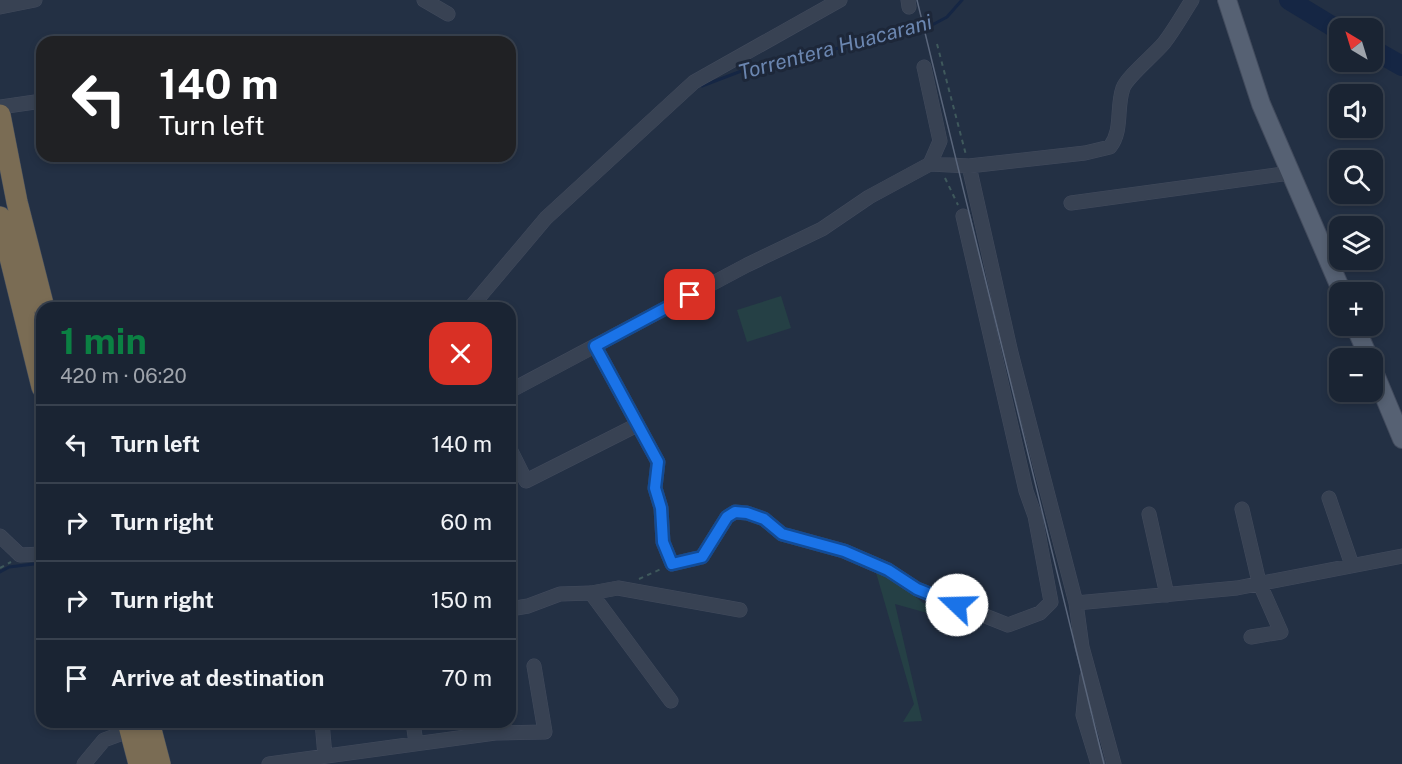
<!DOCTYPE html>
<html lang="en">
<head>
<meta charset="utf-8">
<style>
  body { margin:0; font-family:"Public Sans",sans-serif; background:#232c3b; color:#f1f3f6; height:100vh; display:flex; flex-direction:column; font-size:22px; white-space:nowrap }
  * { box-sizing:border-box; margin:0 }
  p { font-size:20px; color:#9fa4ac }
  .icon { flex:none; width:33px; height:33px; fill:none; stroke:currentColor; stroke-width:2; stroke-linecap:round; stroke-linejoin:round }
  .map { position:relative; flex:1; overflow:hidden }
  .side { position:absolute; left:36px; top:302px; width:480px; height:426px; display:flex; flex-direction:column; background:#1a2433; border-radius:18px; box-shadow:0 3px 9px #0003,0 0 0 2px #38414e }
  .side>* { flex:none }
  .guide { position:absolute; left:36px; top:36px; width:480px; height:126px; border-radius:18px; box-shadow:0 3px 9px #0003,0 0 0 2px #38414e; background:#202124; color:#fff; overflow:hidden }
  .needle { width:39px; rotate:322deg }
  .controls { position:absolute; left:1329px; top:18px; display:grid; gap:12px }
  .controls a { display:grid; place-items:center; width:54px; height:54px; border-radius:12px; background:#1a2433; box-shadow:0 3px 9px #0003,0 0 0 2px #38414e; font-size:30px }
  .pin { position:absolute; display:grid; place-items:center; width:51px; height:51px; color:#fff; margin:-26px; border-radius:12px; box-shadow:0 3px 9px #0006 }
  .me { position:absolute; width:66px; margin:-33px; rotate:291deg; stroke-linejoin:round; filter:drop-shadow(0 0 4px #0008) }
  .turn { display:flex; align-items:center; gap:21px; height:126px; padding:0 24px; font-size:27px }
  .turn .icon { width:78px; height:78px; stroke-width:2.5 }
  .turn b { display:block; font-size:42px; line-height:51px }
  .round { display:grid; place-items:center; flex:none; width:63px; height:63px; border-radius:18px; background:#232c3b }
  .overview { display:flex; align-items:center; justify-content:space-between; height:102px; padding:0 24px }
  h1 { font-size:36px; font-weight:700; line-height:45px; color:#0b8043 }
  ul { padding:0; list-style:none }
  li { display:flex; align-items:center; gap:18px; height:78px; padding:0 24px; border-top:2px solid #38414e }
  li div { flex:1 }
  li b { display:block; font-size:22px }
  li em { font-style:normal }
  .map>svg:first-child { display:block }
  .green { fill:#254045 }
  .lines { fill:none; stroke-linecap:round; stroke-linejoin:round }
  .stream { stroke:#152644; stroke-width:3 }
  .river { stroke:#152644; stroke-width:20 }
  .minor-casing { stroke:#424b5d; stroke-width:15 }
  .major-casing { stroke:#424b5d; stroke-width:20 }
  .highway-casing { stroke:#434d5e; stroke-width:22 }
  .path { stroke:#3f595c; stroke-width:2; stroke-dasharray:4.5 4.5; stroke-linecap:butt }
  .minor { stroke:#384253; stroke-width:14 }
  .major { stroke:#566173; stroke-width:18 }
  .highway { stroke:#7a6c54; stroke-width:21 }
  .tram { stroke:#5a667b; stroke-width:1.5 }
  .route-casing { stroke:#114b97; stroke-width:15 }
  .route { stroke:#1a73e8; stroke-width:10 }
  .labels { text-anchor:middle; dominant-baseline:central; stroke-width:6; stroke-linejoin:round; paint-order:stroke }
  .water-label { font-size:21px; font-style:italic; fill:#6b86b0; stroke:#1d2739 }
</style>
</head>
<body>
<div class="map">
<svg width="1402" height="764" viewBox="0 0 1402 764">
  <rect width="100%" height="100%" fill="#233044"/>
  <!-- green -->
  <path class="green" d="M 781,296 L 791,328 L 747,342 L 737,310 Z
    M 875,569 L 893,578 L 923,603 L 955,613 L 956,621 L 895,604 L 922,721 L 903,722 L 914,704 Z"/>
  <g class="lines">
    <!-- stream -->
    <path class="stream" d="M 702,86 L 770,60 L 807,56 L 934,24 L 947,17 L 962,0
      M 0,572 L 9,567 L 42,563"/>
    <!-- river -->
    <path class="river" d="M 1289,0 L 1340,31
      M 1372,49 L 1402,66"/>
    <!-- minor casing -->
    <g class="minor-casing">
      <path id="minor" d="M 424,0 L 448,14
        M 908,0 L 909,7
        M 0,7 L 35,0
        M 924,67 L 940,141 L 930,164
        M 0,107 L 42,101
        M 969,166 L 1011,353 L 1076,603 L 1082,647 L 1114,764
        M 1071,203 L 1290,173
        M 470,308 L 546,218 L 694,82 L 840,0
        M 595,346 L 658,462 L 655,488 L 661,508 L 663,542 L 672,564 L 702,557 L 727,517 L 735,512 L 747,513 L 764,519 L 782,534 L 844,551 L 888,570 L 917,589 L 1008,625 L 1040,613 L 1051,602 L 1035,516 L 1026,491 L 963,216
        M 510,391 L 747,265 L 822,229 L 869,197 L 930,164 L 969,166 L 1085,153 L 1110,147 C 1123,130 1116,108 1123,88 C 1127,77 1154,55 1164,43 C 1174,30 1183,14 1192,0
        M 510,449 L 526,481 L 637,425
        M 1329,498 L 1352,565
        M 1242,509 L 1259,582 L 1281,632 L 1251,637
        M 1149,514 L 1167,595
        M 0,536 L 20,555 L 42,554
        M 591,593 L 671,701
        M 1076,603 L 1237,588 L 1402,556
        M 510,609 L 528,606 L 560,594 L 591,593 L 618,588 L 740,610
        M 1087,676 L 1083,715 L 1098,764
        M 322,722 L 325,756
        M 413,722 L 416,743
        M 84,764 L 104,740 L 131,730
        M 269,764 L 495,733 L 545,732 L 534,666"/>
    </g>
    <!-- major casing -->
    <g class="major-casing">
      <path id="major" d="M 1227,0 L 1261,104 L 1342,292
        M 1355,326 L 1369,358
        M 1372,367 L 1402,439"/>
    </g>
    <!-- highway casing -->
    <g class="highway-casing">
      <path id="highway" d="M 0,115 L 17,202 L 44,308
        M 0,217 L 42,387
        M 128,722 L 139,764
        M 149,722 L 160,764"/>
    </g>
    <!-- path -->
    <path class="path" d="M 937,44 L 966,155
      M 945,178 L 958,205
      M 0,568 L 11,562
      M 639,579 L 661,569"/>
    <!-- minor -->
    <use href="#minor" class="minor"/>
    <!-- major -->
    <use href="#major" class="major"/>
    <!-- highway -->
    <use href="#highway" class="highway"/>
    <!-- tram -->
    <path class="tram" d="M 917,0 L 1104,764"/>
  </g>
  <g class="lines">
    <!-- route casing -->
    <g class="route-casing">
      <path id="route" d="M 690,295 L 595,346 L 658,462 L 655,488 L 661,508 L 663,542 L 672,564 L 702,557 L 727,517 L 735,512 L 747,513 L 764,519 L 782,534 L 844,551 L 888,570 L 917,589 L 957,605"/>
    </g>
    <!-- route -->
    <use href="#route" class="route"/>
  </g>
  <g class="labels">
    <!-- water labels -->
    <g class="water-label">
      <text transform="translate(835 47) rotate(-15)">Torrentera Huacarani</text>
    </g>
  </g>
</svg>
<div class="controls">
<a><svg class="needle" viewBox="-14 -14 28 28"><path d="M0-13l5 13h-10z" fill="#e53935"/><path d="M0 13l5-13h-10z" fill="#9fa4ac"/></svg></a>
<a><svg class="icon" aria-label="sound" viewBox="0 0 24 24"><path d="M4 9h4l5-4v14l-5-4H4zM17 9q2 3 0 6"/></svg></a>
<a><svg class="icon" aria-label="search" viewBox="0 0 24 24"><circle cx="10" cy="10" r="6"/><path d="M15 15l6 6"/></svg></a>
<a><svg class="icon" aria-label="layers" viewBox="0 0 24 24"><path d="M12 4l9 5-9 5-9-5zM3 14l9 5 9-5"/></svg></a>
<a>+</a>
<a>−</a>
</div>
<div class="pin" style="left:690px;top:295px;background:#d93025"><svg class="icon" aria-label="arrive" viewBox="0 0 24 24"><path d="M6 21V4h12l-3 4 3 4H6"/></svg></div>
<svg class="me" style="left:957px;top:605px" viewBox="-20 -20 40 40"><circle r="19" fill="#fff"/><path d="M0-13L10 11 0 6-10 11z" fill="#1a73e8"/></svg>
<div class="guide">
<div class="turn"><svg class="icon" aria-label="left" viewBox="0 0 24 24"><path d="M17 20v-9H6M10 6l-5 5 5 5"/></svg><div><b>140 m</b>Turn left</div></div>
</div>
<section class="side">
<div class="overview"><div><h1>1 min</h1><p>420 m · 06:20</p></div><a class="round" style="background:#d93025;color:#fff"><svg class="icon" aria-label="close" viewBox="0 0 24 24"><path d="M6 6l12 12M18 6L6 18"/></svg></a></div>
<ul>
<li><svg class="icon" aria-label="left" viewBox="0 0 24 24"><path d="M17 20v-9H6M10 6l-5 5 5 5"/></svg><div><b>Turn left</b></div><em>140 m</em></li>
<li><svg class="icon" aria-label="right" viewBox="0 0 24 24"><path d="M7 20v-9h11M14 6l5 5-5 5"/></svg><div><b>Turn right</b></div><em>60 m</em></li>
<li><svg class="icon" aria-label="right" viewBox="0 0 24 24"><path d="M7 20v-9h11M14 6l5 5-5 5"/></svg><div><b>Turn right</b></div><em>150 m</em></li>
<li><svg class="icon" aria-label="arrive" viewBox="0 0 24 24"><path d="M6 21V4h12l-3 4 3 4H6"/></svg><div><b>Arrive at destination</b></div><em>70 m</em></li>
</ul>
</section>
</div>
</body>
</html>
